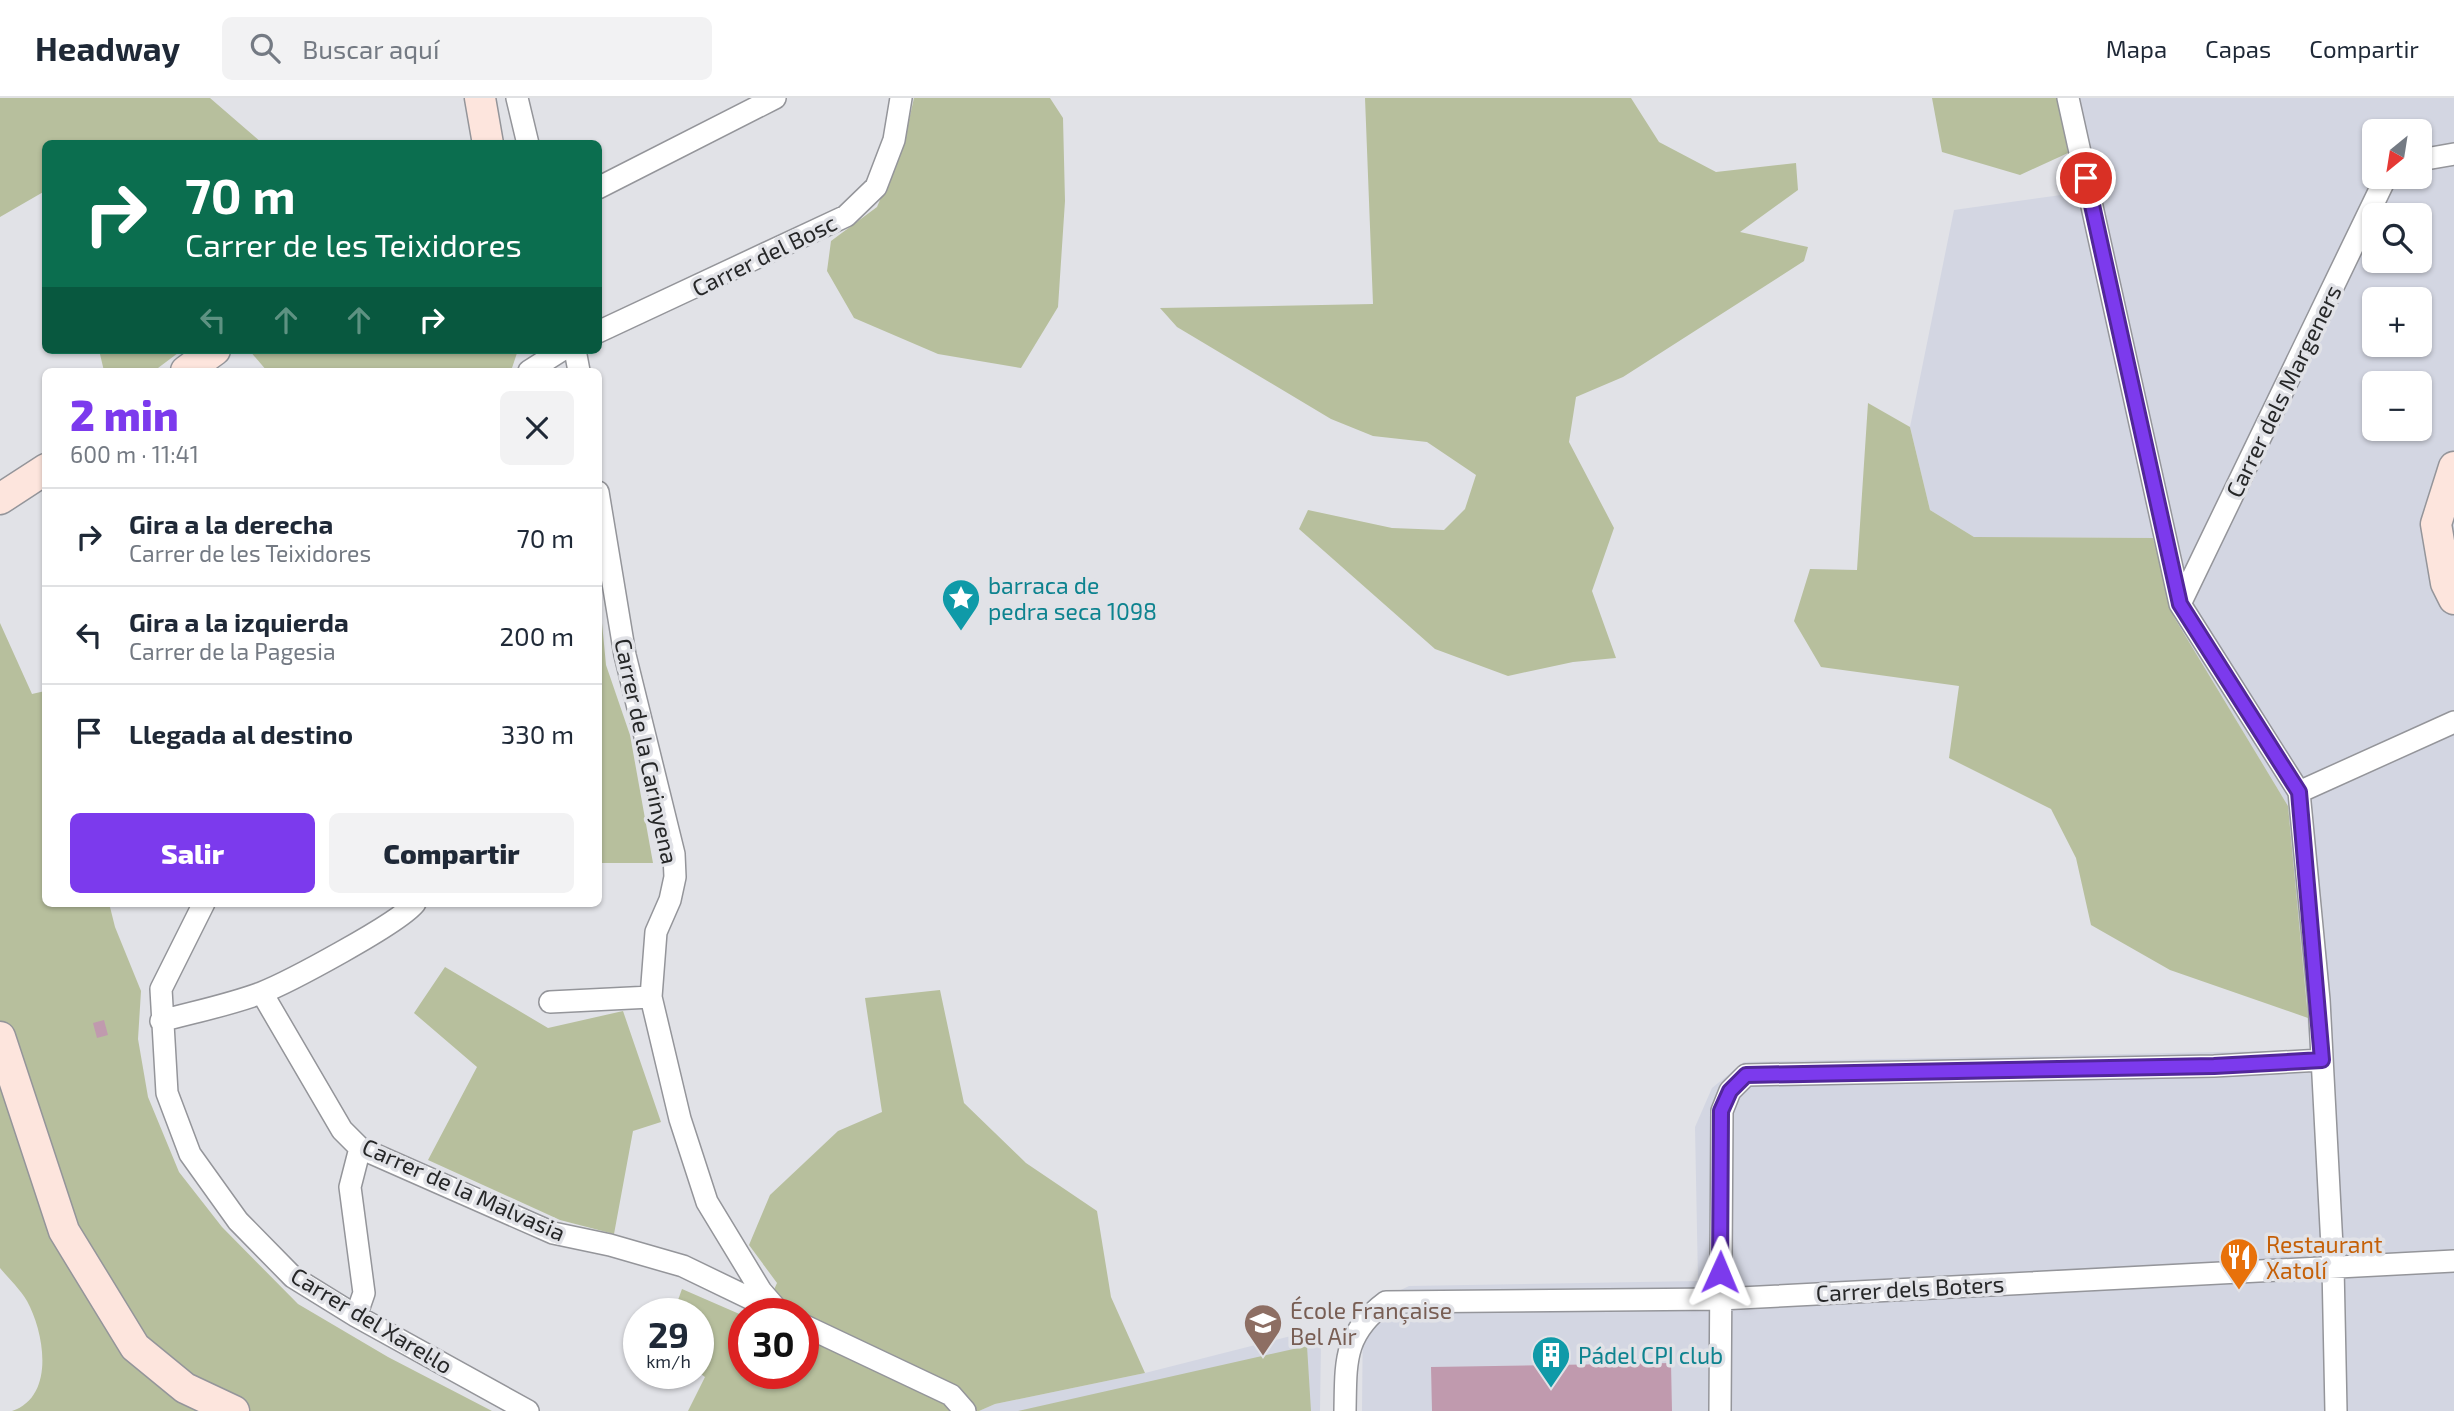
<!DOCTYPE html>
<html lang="es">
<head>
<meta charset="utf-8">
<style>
  body { margin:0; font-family:"Exo 2",sans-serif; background:#f2f2f3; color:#1f2937; height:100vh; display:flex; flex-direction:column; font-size:26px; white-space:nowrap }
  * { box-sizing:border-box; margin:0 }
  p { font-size:23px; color:#747a83 }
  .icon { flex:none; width:38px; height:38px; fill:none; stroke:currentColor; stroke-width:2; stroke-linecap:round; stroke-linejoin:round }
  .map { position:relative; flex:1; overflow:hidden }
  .panel { position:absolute; left:42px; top:270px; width:560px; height:539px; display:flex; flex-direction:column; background:#fff; border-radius:10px; box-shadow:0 2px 5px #0004 }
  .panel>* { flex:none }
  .banner { position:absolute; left:42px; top:42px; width:560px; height:214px; border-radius:10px; box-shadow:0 2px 5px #0004; background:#0b6e4f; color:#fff; overflow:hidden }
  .needle { width:46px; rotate:210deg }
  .buttons { position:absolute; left:2362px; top:21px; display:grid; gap:14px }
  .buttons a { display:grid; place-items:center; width:70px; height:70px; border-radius:10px; background:#fff; box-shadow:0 2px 5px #0004; font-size:35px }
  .speed { position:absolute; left:623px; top:1200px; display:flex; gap:14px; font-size:35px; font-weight:700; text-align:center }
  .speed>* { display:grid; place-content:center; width:91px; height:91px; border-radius:50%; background:#fff; box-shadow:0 2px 5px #0004; line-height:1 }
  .speed small { font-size:18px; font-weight:400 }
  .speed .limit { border:10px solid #d22; background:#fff; color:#111 }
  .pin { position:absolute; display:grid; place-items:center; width:60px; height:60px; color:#fff; margin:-30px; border:4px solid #fff; border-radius:50%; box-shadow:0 2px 7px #0007 }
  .me { position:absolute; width:77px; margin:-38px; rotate:1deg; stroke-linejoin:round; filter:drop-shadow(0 0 5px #0008) }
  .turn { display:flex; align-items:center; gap:24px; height:147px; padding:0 28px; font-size:32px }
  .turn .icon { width:91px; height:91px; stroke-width:2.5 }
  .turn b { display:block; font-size:49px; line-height:60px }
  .lanes { display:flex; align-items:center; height:66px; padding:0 28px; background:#0003; justify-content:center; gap:35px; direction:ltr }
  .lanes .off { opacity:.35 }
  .round { display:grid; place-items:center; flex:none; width:74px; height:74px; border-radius:10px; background:#f2f2f3 }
  .headline { display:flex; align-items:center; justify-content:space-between; height:119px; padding:0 28px }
  h1 { font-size:42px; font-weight:800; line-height:52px; color:#7c3aed }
  .cta { display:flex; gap:14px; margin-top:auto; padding:14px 28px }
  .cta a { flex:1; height:80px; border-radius:10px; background:#7c3aed; color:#fff; font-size:28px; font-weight:800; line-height:80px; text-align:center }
  .cta a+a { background:#f2f2f3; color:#1f2937 }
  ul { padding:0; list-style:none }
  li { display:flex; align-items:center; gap:21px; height:98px; padding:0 28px; border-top:2px solid #e0e1e3 }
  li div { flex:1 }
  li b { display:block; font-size:26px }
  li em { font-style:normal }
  header { display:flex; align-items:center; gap:42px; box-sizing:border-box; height:98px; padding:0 35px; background:#fff; border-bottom:2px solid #e0e1e3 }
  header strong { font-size:33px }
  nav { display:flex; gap:38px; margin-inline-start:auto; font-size:24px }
  .search { width:490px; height:63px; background:#f2f2f3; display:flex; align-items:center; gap:18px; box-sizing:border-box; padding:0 24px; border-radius:10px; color:#747a83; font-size:26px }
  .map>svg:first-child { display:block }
  .built { fill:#d3d6e2; fill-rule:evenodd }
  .green { fill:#b7bf9d }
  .building { fill:#c09aae }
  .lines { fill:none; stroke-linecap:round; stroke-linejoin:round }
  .street-casing { stroke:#94959a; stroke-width:24 }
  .secondary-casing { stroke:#94959a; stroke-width:33 }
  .street { stroke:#fff; stroke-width:21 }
  .secondary { stroke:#fde5dd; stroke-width:30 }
  .route-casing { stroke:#51269a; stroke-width:18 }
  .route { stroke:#7c3aed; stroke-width:12 }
  .labels { text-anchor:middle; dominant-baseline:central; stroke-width:7; stroke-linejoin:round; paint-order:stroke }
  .street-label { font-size:23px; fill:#262728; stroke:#e1e2e7 }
  .culture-label { font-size:23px; fill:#0d838f; stroke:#e1e2e7; text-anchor:start }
  .food-label { font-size:23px; fill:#c56008; stroke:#e1e2e7; text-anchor:start }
  .education-label { font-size:23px; fill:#785e54; stroke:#e1e2e7; text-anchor:start }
</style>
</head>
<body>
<header>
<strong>Headway</strong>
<div class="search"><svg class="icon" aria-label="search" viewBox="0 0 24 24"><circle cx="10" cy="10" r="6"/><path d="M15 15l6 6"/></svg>Buscar aquí</div>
<nav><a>Mapa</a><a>Capas</a><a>Compartir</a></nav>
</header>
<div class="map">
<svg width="2454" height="1313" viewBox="0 0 2454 1313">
  <rect width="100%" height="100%" fill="#e1e2e7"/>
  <!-- built -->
  <path class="built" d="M 2077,0 L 2454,0 L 2454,1313 L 1362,1313 L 1363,1210 L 1409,1188 L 1698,1183 L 1695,1029 L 1712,990 L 1744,964 L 2310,952 L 2288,708 L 2174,519 L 2153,440 L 1974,439 L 1930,412 L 1910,329 L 1954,112 L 2097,92 ZM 2375,33 L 2420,33 L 2420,79 L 2375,79 ZM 2375,117 L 2420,117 L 2420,163 L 2375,163 ZM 2375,201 L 2420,201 L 2420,247 L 2375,247 ZM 2375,285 L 2420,285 L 2420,331 L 2375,331 Z
    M 1307,1234 L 1321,1244 L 1320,1313 L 979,1313 L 995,1306 L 1145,1275 Z"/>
  <!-- green -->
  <path class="green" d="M 0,0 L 210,0 L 262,45 L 46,46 L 45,93 L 0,119 Z
    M 914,0 L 1050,0 L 1063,20 L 1065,103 L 1058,209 L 1021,270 L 938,256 L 854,220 L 827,173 L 831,143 L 877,109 L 904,44 Z
    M 1365,0 L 1631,0 L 1659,44 L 1716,74 L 1796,65 L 1798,92 L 1740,134 L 1808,149 L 1804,163 L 1623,279 L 1576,299 L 1569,344 L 1614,430 L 1592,493 L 1616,560 L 1573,564 L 1508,578 L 1435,551 L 1299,431 L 1308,412 L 1392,430 L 1444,432 L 1465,411 L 1476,377 L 1427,344 L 1373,338 L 1331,321 L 1177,229 L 1160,210 L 1373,206 Z
    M 1932,0 L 2059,0 L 2068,55 L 2020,77 L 1942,54 Z
    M 99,252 L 182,252 L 154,273 L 104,273 Z
    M 249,252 L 518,252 L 511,273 L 267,273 Z
    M 1868,305 L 1910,329 L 1930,412 L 1974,439 L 2153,440 L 2174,519 L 2288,708 L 2308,920 L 2170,872 L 2091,827 L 2076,760 L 2051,711 L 1949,660 L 1959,588 L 1821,569 L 1794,523 L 1810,471 L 1857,472 Z
    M 598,483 L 606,567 L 630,637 L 653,765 L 599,765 Z
    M 0,525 L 32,596 L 45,593 L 46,805 L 109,805 L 115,829 L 141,893 L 138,941 L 148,999 L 179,1074 L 222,1129 L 298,1206 L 388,1259 L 492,1313 L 12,1313 C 56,1298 44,1234 27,1203 C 20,1191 9,1181 0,1170 Z
    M 445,869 L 548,930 L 623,913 L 661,1024 L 633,1033 L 614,1136 L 560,1122 L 428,1062 L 477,969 L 414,915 Z
    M 940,892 L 964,1005 L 1026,1065 L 1097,1113 L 1111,1199 L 1145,1275 L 995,1306 L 979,1313 L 688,1313 L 705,1279 L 698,1274 L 698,1216 L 673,1216 L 682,1191 L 744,1218 L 744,1276 L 803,1276 L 803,1216 L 763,1216 L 777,1185 L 749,1147 L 770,1097 L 838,1033 L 882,1014 L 865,900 Z
    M 1307,1248 L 1311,1313 L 1018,1313 Z"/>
  <!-- building -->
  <path class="building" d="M 104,922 L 108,937 L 97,940 L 93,925 Z
    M 1671,1265 L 1672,1313 L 1432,1313 L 1431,1269 Z"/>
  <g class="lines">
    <!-- street casing -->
    <g class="street-casing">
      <path id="street" d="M 517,0 L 528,46
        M 2068,0 L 2180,506 L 2299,694 L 2319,902 L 2333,1168 L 2336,1313
        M 2420,62 L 2454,56
        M 598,90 L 775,0
        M 598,234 L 846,118 L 876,89 L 894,42 L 901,0
        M 575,252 L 579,273
        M 529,273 L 562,252
        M 598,394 L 625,557 L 674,756 L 675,779 L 670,802 L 656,834 L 651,899 L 680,1021 L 707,1104 L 761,1193 L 781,1216
        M 2180,506 L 2386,79
        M 2299,694 L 2454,624
        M 204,805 L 161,891 L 167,995 L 190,1056 L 238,1123 L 293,1179 L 356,1218 L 528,1313
        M 262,895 L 342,1032 L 360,1050 L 553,1135 L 610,1147 L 683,1168 L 772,1211
        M 550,904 L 651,899
        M 161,923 C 194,914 229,907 261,895 C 287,885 400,825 415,805
        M 356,1218 L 364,1195 L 350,1089 L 360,1050
        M 803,1227 L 951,1297 L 965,1313
        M 1345,1313 C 1346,1264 1343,1236 1386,1204 L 1720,1201 L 2454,1163
        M 1720,1313 L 1722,1013 L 1730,993 L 1746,977 L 2214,968 L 2322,962"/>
    </g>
    <!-- secondary casing -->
    <g class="secondary-casing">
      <path id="secondary" d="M 480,0 L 488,46
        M 186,273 L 215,252
        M 2454,369 L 2436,426 L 2446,485 L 2454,501
        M 0,401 L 46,371
        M 0,939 L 64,1133 L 135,1249 L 185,1290 L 234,1313"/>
    </g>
    <!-- street -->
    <use href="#street" class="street"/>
    <!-- secondary -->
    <use href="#secondary" class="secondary"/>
  </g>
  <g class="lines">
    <!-- route casing -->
    <g class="route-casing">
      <path id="route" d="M 1720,1174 L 1721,1013 L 1730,993 L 1746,977 L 2214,968 L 2322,962 L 2299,694 L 2180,506 L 2086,80"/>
    </g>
    <!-- route -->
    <use href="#route" class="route"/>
  </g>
  <!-- icons -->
  <defs>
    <g id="sight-pin" transform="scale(2.0125)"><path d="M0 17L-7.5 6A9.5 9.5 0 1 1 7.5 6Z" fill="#0f9aa8" stroke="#e1e2e7"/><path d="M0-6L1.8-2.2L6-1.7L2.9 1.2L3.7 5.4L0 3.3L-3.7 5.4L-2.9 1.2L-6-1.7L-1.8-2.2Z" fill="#fff"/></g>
    <g id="restaurant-pin" transform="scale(2.0125)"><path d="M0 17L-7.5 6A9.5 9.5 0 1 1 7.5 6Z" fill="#e8710a" stroke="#e1e2e7"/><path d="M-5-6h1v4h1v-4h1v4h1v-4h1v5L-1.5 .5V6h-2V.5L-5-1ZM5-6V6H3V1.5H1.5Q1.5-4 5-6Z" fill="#fff"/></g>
    <g id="school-pin" transform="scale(2.0125)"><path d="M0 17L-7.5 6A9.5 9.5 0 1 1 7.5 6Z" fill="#8d6e63" stroke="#e1e2e7"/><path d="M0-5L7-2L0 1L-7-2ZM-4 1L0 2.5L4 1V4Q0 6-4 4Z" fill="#fff"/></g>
    <g id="building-pin" transform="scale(2.0125)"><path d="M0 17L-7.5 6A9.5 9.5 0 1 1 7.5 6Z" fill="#0f9aa8" stroke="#e1e2e7"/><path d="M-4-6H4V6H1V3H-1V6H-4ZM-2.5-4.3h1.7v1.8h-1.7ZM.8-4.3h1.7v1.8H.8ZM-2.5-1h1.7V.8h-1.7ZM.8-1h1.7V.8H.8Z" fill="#fff"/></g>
  </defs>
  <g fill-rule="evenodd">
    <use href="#sight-pin" x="961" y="500"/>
    <use href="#restaurant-pin" x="2239" y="1159"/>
    <use href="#school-pin" x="1263" y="1225"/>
    <use href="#building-pin" x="1551" y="1257"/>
  </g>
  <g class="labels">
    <!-- street labels -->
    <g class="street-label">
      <text transform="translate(764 157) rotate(-26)">Carrer del Bosc</text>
      <text transform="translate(2283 293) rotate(-64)">Carrer dels Margeners</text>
      <text transform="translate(647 653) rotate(78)">Carrer de la Carinyena</text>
      <text transform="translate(464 1091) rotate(24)">Carrer de la Malvasia</text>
      <text transform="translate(1910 1190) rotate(-3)">Carrer dels Boters</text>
      <text transform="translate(372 1222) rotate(31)">Carrer del Xarel·lo</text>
    </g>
    <!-- culture labels -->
    <g class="culture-label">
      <text x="988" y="487">barraca de<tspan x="988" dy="26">pedra seca 1098</tspan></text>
      <text x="1578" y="1257">Pádel CPI club</text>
    </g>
    <!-- food labels -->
    <g class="food-label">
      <text x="2266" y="1146">Restaurant<tspan x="2266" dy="26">Xatolí</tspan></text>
    </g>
    <!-- education labels -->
    <g class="education-label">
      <text x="1290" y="1212">École Française<tspan x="1290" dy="26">Bel Air</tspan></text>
    </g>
  </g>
</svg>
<div class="buttons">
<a><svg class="needle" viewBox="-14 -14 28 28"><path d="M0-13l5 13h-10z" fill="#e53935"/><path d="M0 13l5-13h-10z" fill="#747a83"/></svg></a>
<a><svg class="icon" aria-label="search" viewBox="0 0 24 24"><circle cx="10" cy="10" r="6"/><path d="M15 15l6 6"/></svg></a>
<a>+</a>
<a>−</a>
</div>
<div class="speed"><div>29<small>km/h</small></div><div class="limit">30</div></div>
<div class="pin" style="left:2086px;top:80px;background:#d93025"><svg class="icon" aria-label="arrive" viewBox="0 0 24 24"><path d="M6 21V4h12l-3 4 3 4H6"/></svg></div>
<svg class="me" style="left:1720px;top:1174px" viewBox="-20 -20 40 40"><path d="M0-17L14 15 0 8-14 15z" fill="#7c3aed" stroke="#fff" stroke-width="4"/></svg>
<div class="banner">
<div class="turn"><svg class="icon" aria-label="right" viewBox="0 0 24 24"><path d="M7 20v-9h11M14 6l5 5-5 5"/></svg><div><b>70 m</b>Carrer de les Teixidores</div></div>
<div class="lanes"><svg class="icon off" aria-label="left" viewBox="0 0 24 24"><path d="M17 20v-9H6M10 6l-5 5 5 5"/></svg><svg class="icon off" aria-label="ahead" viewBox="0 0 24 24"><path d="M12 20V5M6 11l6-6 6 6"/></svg><svg class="icon off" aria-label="ahead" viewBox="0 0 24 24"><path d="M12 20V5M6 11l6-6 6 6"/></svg><svg class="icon" aria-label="right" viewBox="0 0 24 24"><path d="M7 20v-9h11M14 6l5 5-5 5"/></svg></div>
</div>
<section class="panel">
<div class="headline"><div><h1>2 min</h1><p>600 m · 11:41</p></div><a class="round"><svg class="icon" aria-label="close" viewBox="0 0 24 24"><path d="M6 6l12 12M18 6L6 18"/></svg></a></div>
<ul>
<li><svg class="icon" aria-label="right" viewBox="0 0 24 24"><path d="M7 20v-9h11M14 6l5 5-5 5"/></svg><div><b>Gira a la derecha</b><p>Carrer de les Teixidores</p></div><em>70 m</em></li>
<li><svg class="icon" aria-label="left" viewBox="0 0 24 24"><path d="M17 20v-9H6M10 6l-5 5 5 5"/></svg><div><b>Gira a la izquierda</b><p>Carrer de la Pagesia</p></div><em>200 m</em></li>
<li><svg class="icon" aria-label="arrive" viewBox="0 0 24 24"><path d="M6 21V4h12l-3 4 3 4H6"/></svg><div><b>Llegada al destino</b></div><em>330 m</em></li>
</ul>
<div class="cta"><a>Salir</a><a>Compartir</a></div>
</section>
</div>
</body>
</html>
